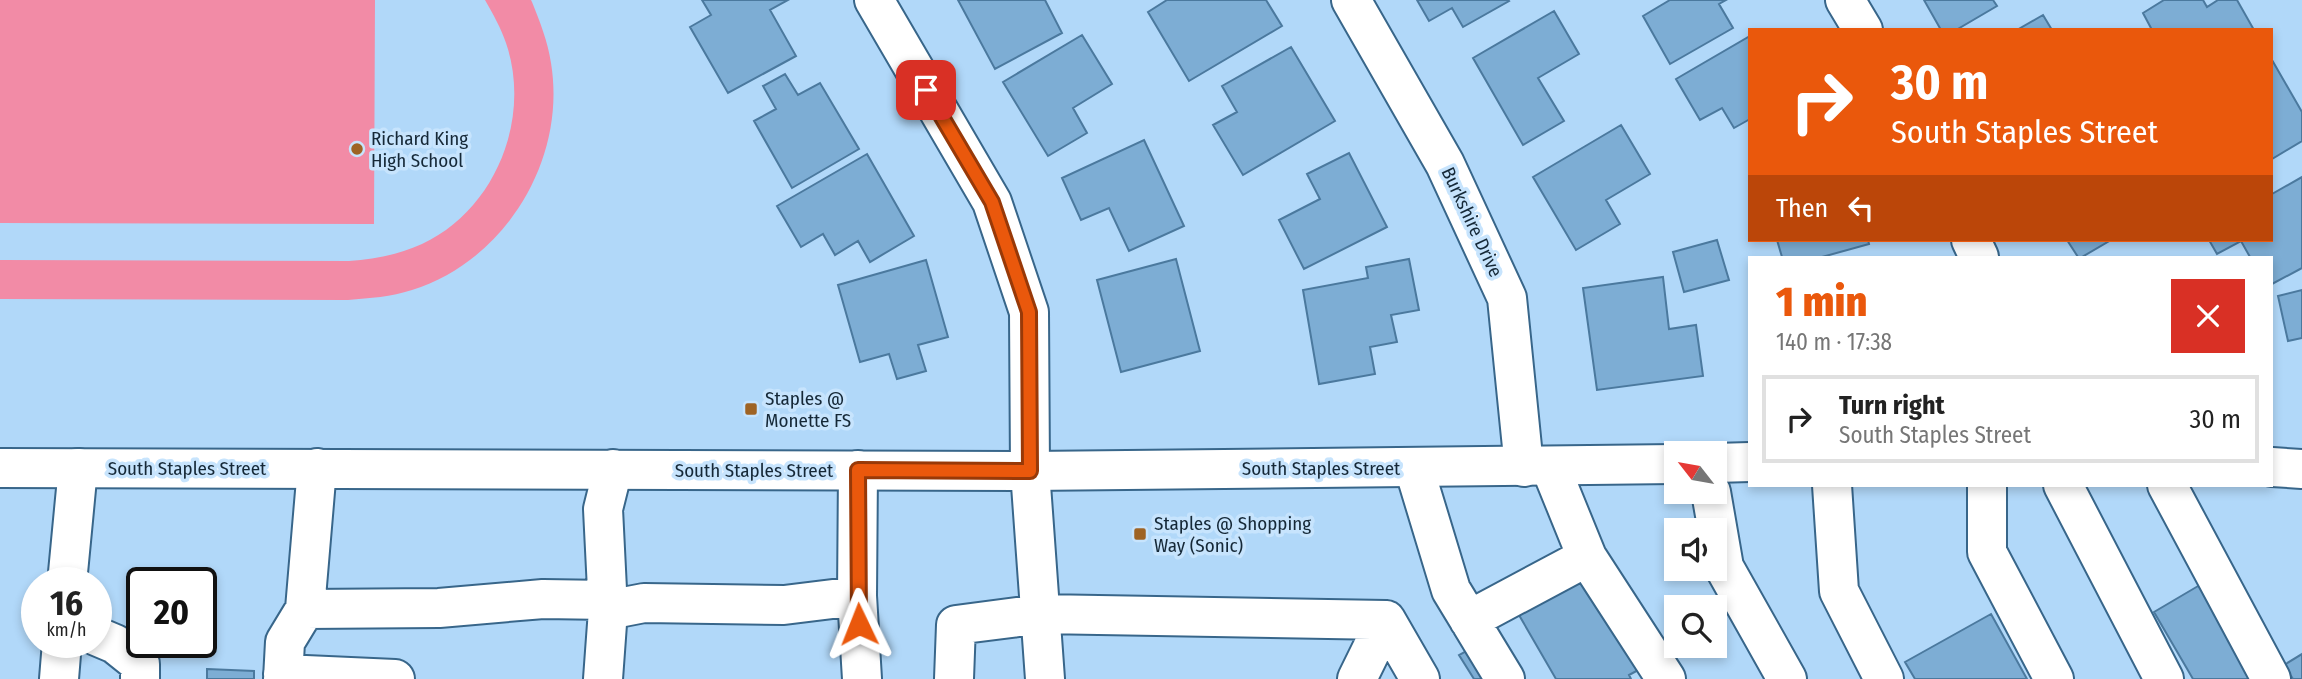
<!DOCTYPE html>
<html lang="en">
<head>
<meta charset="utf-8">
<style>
  body { margin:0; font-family:"Fira Sans Condensed",sans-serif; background:#f2f2f2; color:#222; height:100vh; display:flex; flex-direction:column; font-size:26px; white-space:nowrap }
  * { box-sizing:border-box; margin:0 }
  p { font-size:23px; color:#767676 }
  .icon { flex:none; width:38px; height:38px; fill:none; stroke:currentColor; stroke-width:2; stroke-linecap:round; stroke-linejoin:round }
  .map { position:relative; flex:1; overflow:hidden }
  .side { position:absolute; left:1748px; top:256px; width:525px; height:231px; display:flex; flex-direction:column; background:#fff; border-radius:0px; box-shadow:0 4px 10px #0003 }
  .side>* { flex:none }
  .hud { position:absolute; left:1748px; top:28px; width:525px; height:214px; border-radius:0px; box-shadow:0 4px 10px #0003; background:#ea580c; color:#fff; overflow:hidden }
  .needle { width:46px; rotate:301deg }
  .controls { position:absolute; left:1664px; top:441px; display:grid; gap:14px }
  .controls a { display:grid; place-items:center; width:63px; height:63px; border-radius:0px; background:#fff; box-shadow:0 4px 10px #0003; font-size:35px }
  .speed { position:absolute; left:21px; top:567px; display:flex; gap:14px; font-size:35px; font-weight:700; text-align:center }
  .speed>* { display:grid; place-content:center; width:91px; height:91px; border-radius:50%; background:#fff; box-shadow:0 4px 10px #0003; line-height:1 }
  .speed small { font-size:18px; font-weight:400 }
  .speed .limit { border:4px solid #111; border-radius:10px; background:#fff; color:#111 }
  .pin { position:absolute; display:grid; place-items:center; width:60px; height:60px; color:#fff; margin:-30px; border-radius:14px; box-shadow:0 4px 10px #0006 }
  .me { position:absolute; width:77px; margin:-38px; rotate:358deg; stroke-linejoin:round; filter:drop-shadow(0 0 5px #0008) }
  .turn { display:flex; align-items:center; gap:24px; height:147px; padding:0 28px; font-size:32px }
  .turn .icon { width:91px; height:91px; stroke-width:2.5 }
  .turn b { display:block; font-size:49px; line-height:60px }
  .then { display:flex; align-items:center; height:66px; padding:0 28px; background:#0003; gap:14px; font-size:26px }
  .round { display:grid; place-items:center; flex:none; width:74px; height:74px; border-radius:0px; background:#f2f2f2 }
  .overview { display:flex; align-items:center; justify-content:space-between; height:119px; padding:0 28px }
  h1 { font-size:42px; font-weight:800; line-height:52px; color:#ea580c }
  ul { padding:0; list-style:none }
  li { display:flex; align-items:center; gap:21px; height:88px; margin:0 14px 10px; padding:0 14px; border:4px solid #e0e0e0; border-radius:0px }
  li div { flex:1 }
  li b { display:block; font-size:26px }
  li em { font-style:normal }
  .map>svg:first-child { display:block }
  .green { fill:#f28ba6 }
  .building { fill:#7dadd4; stroke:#4b799e; stroke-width:2 }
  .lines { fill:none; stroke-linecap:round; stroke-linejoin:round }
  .minor-casing { stroke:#38668a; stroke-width:42 }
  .major-casing { stroke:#38668a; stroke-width:42 }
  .minor { stroke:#fff; stroke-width:38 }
  .major { stroke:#fff; stroke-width:38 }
  .route-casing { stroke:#983908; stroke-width:18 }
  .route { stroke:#ea580c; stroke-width:12 }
  .poi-dot { fill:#9e6324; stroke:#c7e4fd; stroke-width:2.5 }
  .labels { text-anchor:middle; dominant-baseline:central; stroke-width:7; stroke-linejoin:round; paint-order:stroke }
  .poi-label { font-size:19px; fill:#152837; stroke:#c7e4fd; text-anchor:start }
  .street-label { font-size:19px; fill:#152837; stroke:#c7e4fd }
</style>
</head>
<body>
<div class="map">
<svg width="2302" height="679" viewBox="0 0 2302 679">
  <rect width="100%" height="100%" fill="#b1d8f9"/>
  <!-- green -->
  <path class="green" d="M 0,0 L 375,0 L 374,224 L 0,223 Z
    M 485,0 L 531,0 L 532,2 C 540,22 548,42 551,63 C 567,160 505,261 412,290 C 391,297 370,298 348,300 L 0,299 L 0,260 L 349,261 C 375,259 398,255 422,244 C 495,210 532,119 506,43 C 501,28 493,14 485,0 Z"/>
  <!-- building -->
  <path class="building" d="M 702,0 L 788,0 L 770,10 L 796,56 L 728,93 L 690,27 L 711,15 Z
    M 958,0 L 1045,0 L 1062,33 L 995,69 Z
    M 1167,0 L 1266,0 L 1282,26 L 1189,81 L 1148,12 Z
    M 1417,0 L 1508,0 L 1509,1 L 1463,27 L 1452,8 L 1429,21 Z
    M 1670,0 L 1726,0 L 1719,4 L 1733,28 L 1670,64 L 1643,16 Z
    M 1924,0 L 1993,0 L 1997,6 L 1956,30 L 1941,30 Z
    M 2164,0 L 2203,0 L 2207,7 L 2218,0 L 2237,0 L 2254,30 L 2152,30 L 2143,13 Z
    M 1554,11 L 1579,54 L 1538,78 L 1564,121 L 1523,145 L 1473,58 Z
    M 2043,15 L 2052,30 L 2017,30 Z
    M 1082,35 L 1112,84 L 1073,108 L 1087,133 L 1048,156 L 1003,82 Z
    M 1750,36 L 1750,119 L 1734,128 L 1722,108 L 1700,120 L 1676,79 Z
    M 1291,47 L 1335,121 L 1243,175 L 1213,125 L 1237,112 L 1222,86 Z
    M 2272,60 L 2302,112 L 2302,141 L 2272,159 Z
    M 785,74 L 798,95 L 820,83 L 859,149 L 792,188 L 754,121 L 776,109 L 763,86 Z
    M 1621,125 L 1650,174 L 1606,200 L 1620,224 L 1576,250 L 1533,177 Z
    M 1144,140 L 1184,226 L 1129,251 L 1109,208 L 1081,220 L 1062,178 Z
    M 1349,153 L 1387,227 L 1304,269 L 1279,220 L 1320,199 L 1307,174 Z
    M 867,154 L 914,236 L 870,262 L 858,241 L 835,255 L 823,234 L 801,247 L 777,206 Z
    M 2302,177 L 2302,268 L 2272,284 L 2272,257 L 2250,257 L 2241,241 L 2217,254 L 2209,240 L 2272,240 L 2272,194 Z
    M 1717,240 L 1729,280 L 1684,292 L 1673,252 Z
    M 1777,240 L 1868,240 L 1869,244 L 1822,257 L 1782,257 Z
    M 2067,240 L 2111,240 L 2082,257 L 2078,257 Z
    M 1176,259 L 1200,351 L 1121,372 L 1097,280 Z
    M 1409,259 L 1419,310 L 1391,315 L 1397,342 L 1370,347 L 1375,374 L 1319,384 L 1303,290 L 1368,278 L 1366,267 Z
    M 926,260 L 948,337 L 918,345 L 926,371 L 897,379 L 889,354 L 860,362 L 838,285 Z
    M 1663,277 L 1669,329 L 1696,325 L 1703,376 L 1597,390 L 1583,288 Z
    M 2302,290 L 2302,338 L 2288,341 L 2278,296 Z
    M 1589,575 L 1642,668 L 1629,675 L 1631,679 L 1556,679 L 1519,615 Z
    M 2210,579 L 2268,679 L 2193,679 L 2154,612 Z
    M 1991,614 L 2027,679 L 1915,679 L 1905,662 Z
    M 1479,644 L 1500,679 L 1474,679 L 1459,655 Z
    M 2302,654 L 2302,679 L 2293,679 L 2284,665 Z
    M 207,669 L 254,671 L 254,679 L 207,679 Z"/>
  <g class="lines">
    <!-- minor casing -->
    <g class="minor-casing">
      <path id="minor" d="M 874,0 L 992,202 L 1029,312 L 1030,471 L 1045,679
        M 1351,0 L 1445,164 L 1507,298 L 1524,467
        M 1845,0 L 1863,30
        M 1971,240 L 1979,257
        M 1550,466 L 1587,557 L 1666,679
        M 1414,468 L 1451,590 L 1505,679
        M 858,470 L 857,596 L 862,679
        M 1832,485 L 1839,591 L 1884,679
        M 1987,485 L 1987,552 L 2054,679
        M 2063,485 L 2164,679
        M 2167,485 L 2271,679
        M 1711,492 L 1724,567 L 1787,679
        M 67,583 L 78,468
        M 305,609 L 317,468
        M 608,610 L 644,603 L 784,605 L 857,596
        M 1469,620 L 1587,557
        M 96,636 L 115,644 L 140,664 L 140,679
        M 283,674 L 395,679
        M 59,679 L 62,642
        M 283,679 L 285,642 L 305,609 L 439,608 L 543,599 L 608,600
        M 603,679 L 608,610 L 603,509 L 613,469
        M 954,679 L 956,625 L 1041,614 L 1386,620 L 1420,679
        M 1357,679 L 1386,620"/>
    </g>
    <!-- major casing -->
    <g class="major-casing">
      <path id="major" d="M 1715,463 L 1750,462
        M 2272,467 L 2302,469
        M 0,468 L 1030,471 L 1676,464"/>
    </g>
    <!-- minor -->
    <use href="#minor" class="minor"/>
    <!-- major -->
    <use href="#major" class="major"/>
  </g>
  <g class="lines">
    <!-- route casing -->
    <g class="route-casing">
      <path id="route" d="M 859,624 L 858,470 L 1030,471 L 1029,312 L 992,202 L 926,90"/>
    </g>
    <!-- route -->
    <use href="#route" class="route"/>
  </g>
  <!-- markers -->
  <g class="poi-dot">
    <circle cx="357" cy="149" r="7"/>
    <rect x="744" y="402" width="14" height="14" rx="3.5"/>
    <rect x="1133" y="527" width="14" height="14" rx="3.5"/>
  </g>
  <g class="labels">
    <!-- poi labels -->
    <g class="poi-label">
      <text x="371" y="138">Richard King<tspan x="371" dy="22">High School</tspan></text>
      <text x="765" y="398">Staples @<tspan x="765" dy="22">Monette FS</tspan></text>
      <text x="1154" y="523">Staples @ Shopping<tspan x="1154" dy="22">Way (Sonic)</tspan></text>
    </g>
    <!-- street labels -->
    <g class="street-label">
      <text transform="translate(1472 222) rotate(65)">Burkshire Drive</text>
      <text x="187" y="468">South Staples Street</text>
      <text x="1321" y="468">South Staples Street</text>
      <text x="754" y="470">South Staples Street</text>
    </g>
  </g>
</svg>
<div class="controls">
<a><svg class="needle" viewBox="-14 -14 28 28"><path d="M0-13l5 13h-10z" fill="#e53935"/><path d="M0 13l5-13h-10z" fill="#767676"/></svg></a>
<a><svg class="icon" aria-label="sound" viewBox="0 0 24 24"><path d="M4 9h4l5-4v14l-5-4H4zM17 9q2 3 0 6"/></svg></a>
<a><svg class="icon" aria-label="search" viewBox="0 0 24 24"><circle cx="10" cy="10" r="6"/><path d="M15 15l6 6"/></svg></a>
</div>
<div class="speed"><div>16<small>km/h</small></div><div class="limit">20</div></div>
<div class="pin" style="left:926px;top:90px;background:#d93025"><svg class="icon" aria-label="arrive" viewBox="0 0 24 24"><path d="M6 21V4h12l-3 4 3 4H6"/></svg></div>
<svg class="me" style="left:859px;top:624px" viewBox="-20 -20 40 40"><path d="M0-17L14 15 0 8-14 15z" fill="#ea580c" stroke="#fff" stroke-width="4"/></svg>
<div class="hud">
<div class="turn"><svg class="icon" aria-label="right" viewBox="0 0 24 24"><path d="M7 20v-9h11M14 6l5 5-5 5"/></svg><div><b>30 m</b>South Staples Street</div></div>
<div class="then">Then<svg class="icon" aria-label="left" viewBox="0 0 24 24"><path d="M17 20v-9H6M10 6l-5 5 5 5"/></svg></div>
</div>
<section class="side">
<div class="overview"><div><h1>1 min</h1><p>140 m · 17:38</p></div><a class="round" style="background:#d93025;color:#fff"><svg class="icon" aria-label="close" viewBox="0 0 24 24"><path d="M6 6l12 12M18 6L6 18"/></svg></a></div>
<ul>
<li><svg class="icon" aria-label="right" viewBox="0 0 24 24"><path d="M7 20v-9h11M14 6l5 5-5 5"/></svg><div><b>Turn right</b><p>South Staples Street</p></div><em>30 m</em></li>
</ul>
</section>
</div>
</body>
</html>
